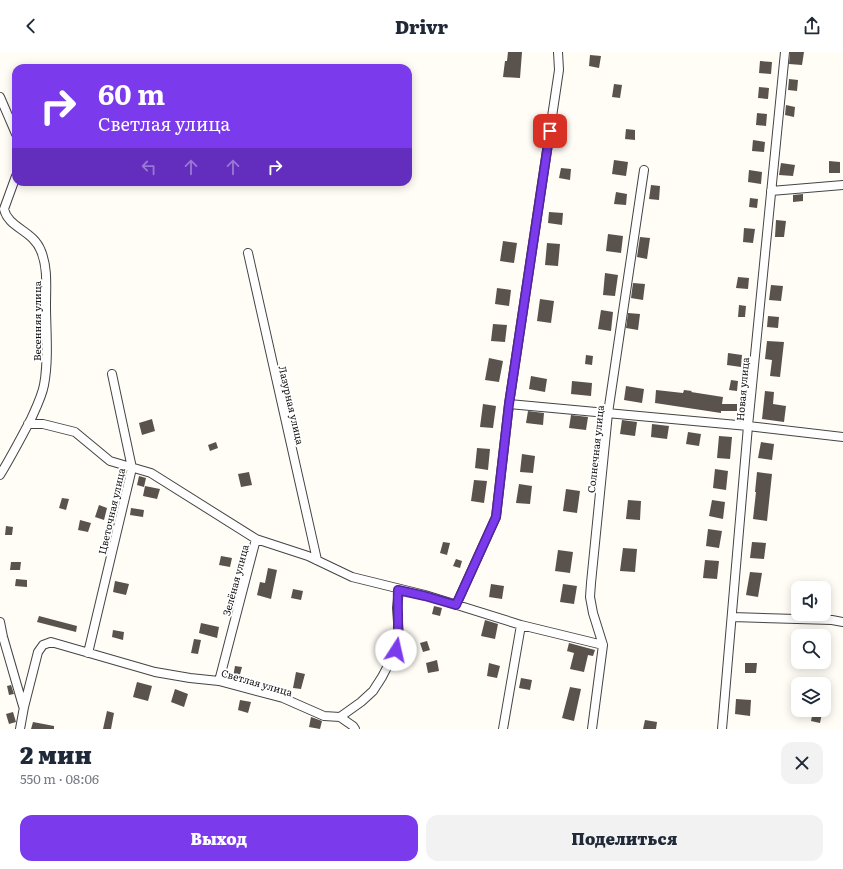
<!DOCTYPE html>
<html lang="ru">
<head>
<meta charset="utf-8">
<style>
  body { margin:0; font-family:Literata,serif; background:#f2f2f3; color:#1f2937; height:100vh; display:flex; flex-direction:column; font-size:15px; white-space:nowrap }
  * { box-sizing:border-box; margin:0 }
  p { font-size:13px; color:#747a83 }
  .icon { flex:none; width:22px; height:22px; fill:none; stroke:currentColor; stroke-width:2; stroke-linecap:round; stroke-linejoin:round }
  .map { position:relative; height:677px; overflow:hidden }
  .panel { display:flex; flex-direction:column; background:#fff; flex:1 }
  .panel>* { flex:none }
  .banner { position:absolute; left:12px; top:12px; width:400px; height:122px; border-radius:12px; box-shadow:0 2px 10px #0003; background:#7c3aed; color:#fff; overflow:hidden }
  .controls { position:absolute; left:791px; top:529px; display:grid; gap:8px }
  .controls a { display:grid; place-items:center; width:40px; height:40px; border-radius:8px; background:#fff; box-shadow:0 2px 10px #0003; font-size:20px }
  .pin { position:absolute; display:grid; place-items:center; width:34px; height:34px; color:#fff; margin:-17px; border-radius:8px; box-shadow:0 2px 6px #0006 }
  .me { position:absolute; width:44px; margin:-22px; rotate:10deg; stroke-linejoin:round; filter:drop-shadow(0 0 3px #0008) }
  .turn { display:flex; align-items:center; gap:14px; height:84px; padding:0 20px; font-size:18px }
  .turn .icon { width:52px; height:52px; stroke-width:2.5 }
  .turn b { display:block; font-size:28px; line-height:34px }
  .lanes { display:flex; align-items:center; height:38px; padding:0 20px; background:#0003; justify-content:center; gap:20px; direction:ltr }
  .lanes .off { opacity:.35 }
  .round { display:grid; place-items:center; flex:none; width:42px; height:42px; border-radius:12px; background:#f2f2f3 }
  .headline { display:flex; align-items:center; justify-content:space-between; height:68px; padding:0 20px }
  h1 { font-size:24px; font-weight:800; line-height:30px }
  .cta { display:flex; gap:8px; margin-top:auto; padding:8px 20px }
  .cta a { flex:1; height:46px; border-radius:12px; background:#7c3aed; color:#fff; font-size:16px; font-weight:800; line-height:46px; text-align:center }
  .cta a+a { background:#f2f2f3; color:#1f2937 }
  header { display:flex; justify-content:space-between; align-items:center; height:52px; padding:0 20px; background:#fff; font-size:18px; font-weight:800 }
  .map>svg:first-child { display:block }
  .building { fill:#5a524d }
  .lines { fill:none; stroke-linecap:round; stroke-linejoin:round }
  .street-casing { stroke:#444; stroke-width:10 }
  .street { stroke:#fff; stroke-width:8 }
  .route-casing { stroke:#51269a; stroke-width:10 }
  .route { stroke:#7c3aed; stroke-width:7 }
  .labels { text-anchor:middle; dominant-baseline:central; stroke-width:4; stroke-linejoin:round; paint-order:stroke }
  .street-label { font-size:10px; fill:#111; stroke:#fff }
</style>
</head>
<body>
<header><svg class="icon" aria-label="back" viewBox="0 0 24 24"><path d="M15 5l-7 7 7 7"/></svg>Drivr<svg class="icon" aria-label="share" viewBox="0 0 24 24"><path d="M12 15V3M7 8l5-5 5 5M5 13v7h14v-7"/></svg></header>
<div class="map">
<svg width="843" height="677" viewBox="0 0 843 677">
  <rect width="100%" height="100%" fill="#fffdf5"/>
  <!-- building -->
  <path class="building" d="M 508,0 L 522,0 L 520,26 L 503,25 L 505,9 L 507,9 Z
    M 790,0 L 804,0 L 802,13 L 789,12 Z
    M 590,3 L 601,4 L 599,16 L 589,14 Z
    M 760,9 L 772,10 L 771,22 L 759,21 Z
    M 789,27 L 798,28 L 797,39 L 788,38 Z
    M 614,32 L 622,33 L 620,46 L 612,45 Z
    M 759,35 L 769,36 L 768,47 L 758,46 Z
    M 786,53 L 795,55 L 794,65 L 785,63 Z
    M 757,61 L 767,62 L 766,74 L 756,73 Z
    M 626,77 L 635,78 L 635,88 L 625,87 Z
    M 753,88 L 765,90 L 764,100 L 752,99 Z
    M 614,108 L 628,110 L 626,124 L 612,122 Z
    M 829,109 L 840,110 L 840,121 L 829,121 Z
    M 781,111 L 795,113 L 793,124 L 779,123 Z
    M 561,116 L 571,117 L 570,128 L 559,126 Z
    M 749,118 L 762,120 L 761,132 L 748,130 Z
    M 651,133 L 660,134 L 659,148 L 649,147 Z
    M 616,140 L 627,142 L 626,153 L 614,152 Z
    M 803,142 L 803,149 L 793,150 L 793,143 Z
    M 750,146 L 758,147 L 757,156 L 749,155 Z
    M 549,160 L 563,161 L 562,173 L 548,171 Z
    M 776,168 L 786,169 L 784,185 L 775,185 Z
    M 744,176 L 755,177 L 753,191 L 743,190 Z
    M 608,182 L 623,184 L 621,201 L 606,199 Z
    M 640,185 L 650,186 L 647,207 L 637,205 Z
    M 503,189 L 517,191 L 514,211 L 500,209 Z
    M 547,191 L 560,192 L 558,214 L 545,213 Z
    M 605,221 L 618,223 L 615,244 L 603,243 Z
    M 738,225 L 749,226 L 748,237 L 736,236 Z
    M 633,231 L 645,232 L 643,248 L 631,246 Z
    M 771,233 L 783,234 L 781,249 L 769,248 Z
    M 497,236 L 511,238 L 509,254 L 495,252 Z
    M 540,247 L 554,249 L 551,271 L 537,269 Z
    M 739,253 L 746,254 L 745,265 L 738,265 Z
    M 601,258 L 613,260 L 611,279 L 598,277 Z
    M 628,261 L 640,262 L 638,278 L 626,276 Z
    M 768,264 L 779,265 L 778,276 L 767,275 Z
    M 493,272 L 507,273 L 505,290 L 491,289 Z
    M 767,289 L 784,290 L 780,325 L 770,324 L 772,308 L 765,307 Z
    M 728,301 L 742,303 L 741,315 L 727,313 Z
    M 586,303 L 593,304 L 592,313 L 585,312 Z
    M 489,306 L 503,309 L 499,330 L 485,328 Z
    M 531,324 L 547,327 L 545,340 L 529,337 Z
    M 731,328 L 738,329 L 737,339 L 729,338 Z
    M 572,329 L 592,331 L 591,344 L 571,342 Z
    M 626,334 L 644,337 L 642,351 L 624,348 Z
    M 656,338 L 683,341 L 684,338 L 692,339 L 691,340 L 723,345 L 722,352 L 737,352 L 737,359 L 721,359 L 721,361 L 655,351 Z
    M 765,339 L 774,340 L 773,352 L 786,354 L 784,370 L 762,367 Z
    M 483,352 L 496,354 L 493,376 L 480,375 Z
    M 528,359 L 544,361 L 543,373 L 526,371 Z
    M 571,363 L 588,365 L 586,378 L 569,376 Z
    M 152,367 L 155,379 L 142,383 L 139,371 Z
    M 622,368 L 637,370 L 635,384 L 620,382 Z
    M 652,372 L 669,374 L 667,387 L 651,385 Z
    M 688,380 L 701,382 L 699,394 L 686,392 Z
    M 719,384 L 732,385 L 730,407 L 717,406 Z
    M 216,390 L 218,396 L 210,399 L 208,393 Z
    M 761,390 L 774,392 L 772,408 L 758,406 Z
    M 477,396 L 490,397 L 488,418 L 475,416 Z
    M 522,402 L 535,404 L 533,421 L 520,420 Z
    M 715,417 L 728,419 L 726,438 L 713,436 Z
    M 249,420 L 252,433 L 241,435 L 238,422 Z
    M 757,420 L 772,422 L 767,469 L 753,467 L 756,440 L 755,440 Z
    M 139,424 L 146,426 L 144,435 L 137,433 Z
    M 474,428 L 487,429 L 484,451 L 471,449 Z
    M 519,432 L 532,434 L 530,452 L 516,451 Z
    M 145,434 L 160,437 L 157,447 L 143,444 Z
    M 566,437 L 580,439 L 577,461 L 563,459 Z
    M 62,446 L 69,447 L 66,458 L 59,456 Z
    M 628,448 L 641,449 L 640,468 L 626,467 Z
    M 712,448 L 725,450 L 723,467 L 709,464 Z
    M 99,453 L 107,456 L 104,468 L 95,465 Z
    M 131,456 L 144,458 L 143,465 L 130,463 Z
    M 80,468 L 91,471 L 88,480 L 78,478 Z
    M 6,474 L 13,475 L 12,483 L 5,483 Z
    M 708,477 L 722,479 L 719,496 L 706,494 Z
    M 443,490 L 450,491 L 447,503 L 440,501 Z
    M 752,490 L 766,491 L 764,507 L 750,506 Z
    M 623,496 L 637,497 L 635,520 L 620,519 Z
    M 558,498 L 573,500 L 570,521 L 555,519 Z
    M 221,504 L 232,506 L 230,515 L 219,513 Z
    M 456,507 L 462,509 L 460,516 L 453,514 Z
    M 705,508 L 719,509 L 717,527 L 703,526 Z
    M 11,510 L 21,510 L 20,518 L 10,518 Z
    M 268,516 L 277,518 L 271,547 L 257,543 L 260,530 L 265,531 Z
    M 750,520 L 762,521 L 758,545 L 746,543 Z
    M 16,527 L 27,528 L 27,535 L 15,534 Z
    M 115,529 L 129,532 L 126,543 L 113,540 Z
    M 491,532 L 504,534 L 502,547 L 489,545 Z
    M 563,532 L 577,534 L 574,552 L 560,550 Z
    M 293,537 L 303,539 L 301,548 L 291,546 Z
    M 824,538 L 831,539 L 828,560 L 824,560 Z
    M 434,554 L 442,556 L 440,564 L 432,562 Z
    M 39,564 L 77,574 L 76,580 L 37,570 Z
    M 485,568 L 498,572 L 495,587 L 481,584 Z
    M 201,571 L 219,575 L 217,586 L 199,581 Z
    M 113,578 L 124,580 L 123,588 L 112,585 Z
    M 194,587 L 201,588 L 198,602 L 191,601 Z
    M 427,589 L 430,598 L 423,600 L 420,591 Z
    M 569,591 L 595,598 L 593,604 L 588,603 L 584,620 L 570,617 L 574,601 L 567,599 Z
    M 437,608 L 439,619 L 428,621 L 426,611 Z
    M 489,611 L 500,614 L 497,626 L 487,624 Z
    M 745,611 L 757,611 L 756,621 L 745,621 Z
    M 235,614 L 242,615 L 239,626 L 233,625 Z
    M 296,620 L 305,622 L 301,637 L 293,636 Z
    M 521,626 L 532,628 L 530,638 L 519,636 Z
    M 137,630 L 152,634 L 148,649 L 133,645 Z
    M 11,633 L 14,642 L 9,643 L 7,634 Z
    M 570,635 L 581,637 L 574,669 L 562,666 Z
    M 175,637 L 188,642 L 184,655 L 171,650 Z
    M 736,647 L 751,648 L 750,664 L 735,662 Z
    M 240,648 L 251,650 L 248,661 L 238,658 Z
    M 107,659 L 114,661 L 111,677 L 103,677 Z
    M 813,659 L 822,661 L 820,671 L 811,669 Z
    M 13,660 L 16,670 L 9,672 L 6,662 Z
    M 311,665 L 322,669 L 320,677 L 309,675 Z
    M 645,668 L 657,670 L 656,677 L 643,677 Z
    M 33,670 L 54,674 L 54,677 L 31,677 Z"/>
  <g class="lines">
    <!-- street casing -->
    <g class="street-casing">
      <path id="street" d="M 0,45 L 16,82
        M 771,139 L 843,133
        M 248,201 L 317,508
        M 509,352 L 748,374 L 843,385
        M 28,372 L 43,372 L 75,380 L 110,409 L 151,421 L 256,487
        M 0,423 C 11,405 21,386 31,367 C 36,356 42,344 44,333 C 49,307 46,279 46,253 C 46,235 48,216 41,199 C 33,178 8,176 4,157 L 16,124
        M 456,553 L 496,465 L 509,352 L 559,18 L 558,0
        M 732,565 L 832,568 L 843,570
        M 0,570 L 3,585 L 23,654
        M 88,601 L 132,416 L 112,322
        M 219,629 L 256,487 L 308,504 L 352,525 L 425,543 L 521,573 L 603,593
        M 340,665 L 353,674 L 355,677
        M 20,677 L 24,655 L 38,600 L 43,593 L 51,590 L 155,620 L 190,626 L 219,629 L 283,646 L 324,664 L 340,665 L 361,650 L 373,639 L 382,625 L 396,598 L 399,584 L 397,556 L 399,538
        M 503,677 L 521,573
        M 592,677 L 603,593 L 593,561 L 590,545 L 591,531 L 608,361 L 644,118
        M 722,677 L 748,374 L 785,0"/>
    </g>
    <!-- street -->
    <use href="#street" class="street"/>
  </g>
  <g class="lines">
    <!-- route casing -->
    <g class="route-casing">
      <path id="route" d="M 396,598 C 400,578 397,559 398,538 L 425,544 L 456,553 L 496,465 L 509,352 L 550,79"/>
    </g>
    <!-- route -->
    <use href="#route" class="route"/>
  </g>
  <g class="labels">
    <!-- street labels -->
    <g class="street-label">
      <text transform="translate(36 269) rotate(-90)">Весенняя улица</text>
      <text transform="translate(742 337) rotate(-85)">Новая улица</text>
      <text transform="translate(292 353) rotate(77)">Лазурная улица</text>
      <text transform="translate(595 397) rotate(-84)">Солнечная улица</text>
      <text transform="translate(111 459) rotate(-77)">Цветочная улица</text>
      <text transform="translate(235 528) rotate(-75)">Зелёная улица</text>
      <text transform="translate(257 630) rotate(16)">Светлая улица</text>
    </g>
  </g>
</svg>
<div class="controls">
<a><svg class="icon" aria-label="sound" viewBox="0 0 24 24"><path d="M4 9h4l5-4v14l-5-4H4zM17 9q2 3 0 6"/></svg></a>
<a><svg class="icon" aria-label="search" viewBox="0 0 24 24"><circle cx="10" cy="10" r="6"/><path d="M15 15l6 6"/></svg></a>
<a><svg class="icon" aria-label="layers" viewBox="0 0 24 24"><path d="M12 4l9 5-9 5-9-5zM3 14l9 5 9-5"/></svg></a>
</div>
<div class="pin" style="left:550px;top:79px;background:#d93025"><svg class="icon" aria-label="arrive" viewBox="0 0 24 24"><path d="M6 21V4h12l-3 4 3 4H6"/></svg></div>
<svg class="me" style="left:396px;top:598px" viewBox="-20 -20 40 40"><circle r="19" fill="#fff"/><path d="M0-13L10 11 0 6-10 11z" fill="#7c3aed"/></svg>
<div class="banner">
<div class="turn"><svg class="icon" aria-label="right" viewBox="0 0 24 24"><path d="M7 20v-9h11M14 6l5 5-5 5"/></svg><div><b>60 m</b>Светлая улица</div></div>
<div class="lanes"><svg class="icon off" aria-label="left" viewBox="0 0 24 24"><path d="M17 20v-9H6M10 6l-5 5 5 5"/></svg><svg class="icon off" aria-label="ahead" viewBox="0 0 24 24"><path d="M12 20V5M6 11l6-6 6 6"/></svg><svg class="icon off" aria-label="ahead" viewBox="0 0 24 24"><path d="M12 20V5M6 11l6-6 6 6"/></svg><svg class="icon" aria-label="right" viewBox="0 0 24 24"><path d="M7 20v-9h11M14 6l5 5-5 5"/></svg></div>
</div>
</div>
<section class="panel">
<div class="headline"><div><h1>2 мин</h1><p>550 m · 08:06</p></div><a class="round"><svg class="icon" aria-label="close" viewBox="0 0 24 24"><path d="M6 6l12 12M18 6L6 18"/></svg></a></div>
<div class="cta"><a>Выход</a><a>Поделиться</a></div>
</section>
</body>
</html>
